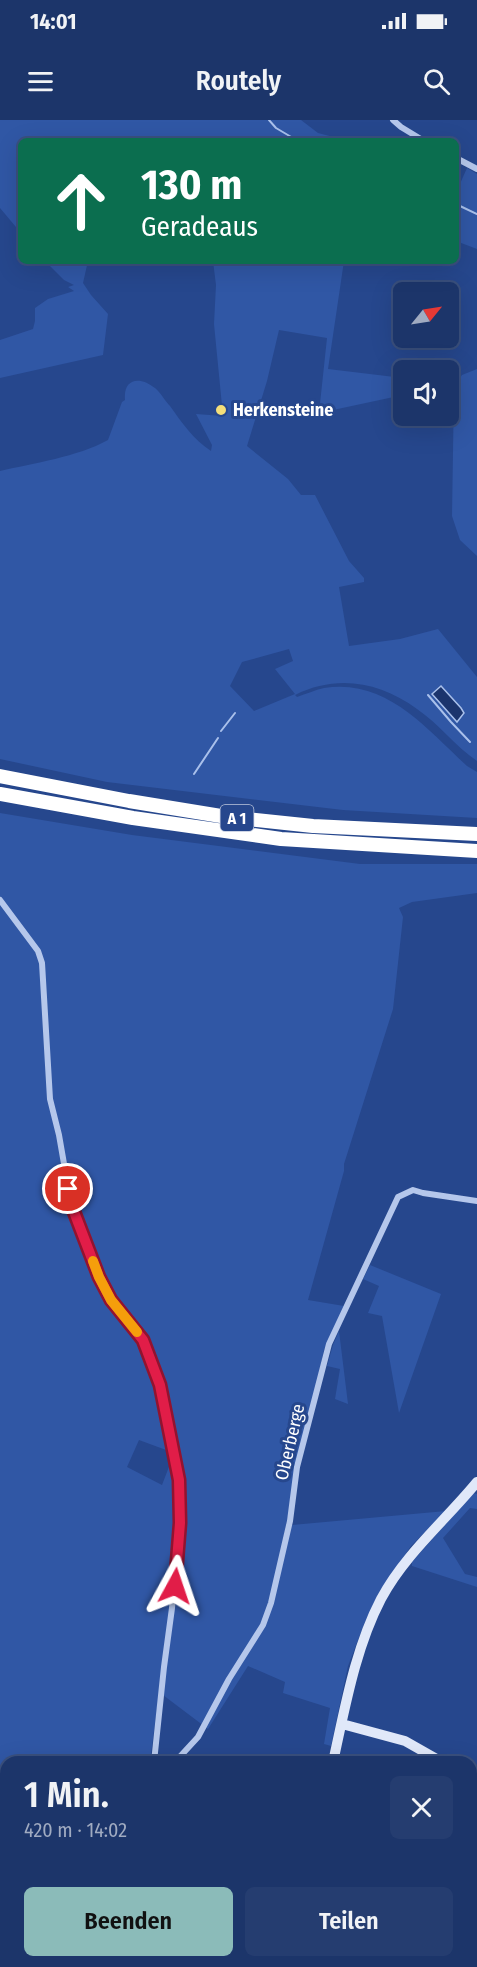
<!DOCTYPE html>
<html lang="de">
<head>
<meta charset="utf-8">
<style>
  body { margin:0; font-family:"Fira Sans Condensed",sans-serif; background:#253d70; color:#f1f3f6; height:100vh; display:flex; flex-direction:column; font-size:22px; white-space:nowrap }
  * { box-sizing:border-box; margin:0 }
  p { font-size:20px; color:#a0abc1 }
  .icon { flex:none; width:33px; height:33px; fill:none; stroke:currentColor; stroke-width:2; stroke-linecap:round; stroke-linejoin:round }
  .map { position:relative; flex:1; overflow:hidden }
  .details { position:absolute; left:0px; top:1636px; width:477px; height:212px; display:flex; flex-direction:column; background:#1c356a; border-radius:18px 18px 0 0; box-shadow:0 6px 24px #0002,0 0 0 2px #3a507e }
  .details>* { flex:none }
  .top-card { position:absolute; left:18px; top:18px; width:441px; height:126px; border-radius:9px; box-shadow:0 6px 24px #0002,0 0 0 2px #3a507e; background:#0b6e4f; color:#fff; overflow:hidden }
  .needle { width:39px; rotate:60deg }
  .controls { position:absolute; left:393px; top:162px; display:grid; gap:12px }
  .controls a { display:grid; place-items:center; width:66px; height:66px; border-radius:9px; background:#1c356a; box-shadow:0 6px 24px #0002,0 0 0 2px #3a507e; font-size:30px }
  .pin { position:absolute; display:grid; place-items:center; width:51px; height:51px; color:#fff; margin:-26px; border:3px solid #fff; border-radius:50%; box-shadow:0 2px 6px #0007 }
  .me { position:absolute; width:66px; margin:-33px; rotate:5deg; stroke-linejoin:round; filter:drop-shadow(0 0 4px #0008) }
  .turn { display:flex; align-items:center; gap:21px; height:126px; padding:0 24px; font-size:27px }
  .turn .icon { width:78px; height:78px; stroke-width:2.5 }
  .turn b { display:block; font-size:42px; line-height:51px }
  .round { display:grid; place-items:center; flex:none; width:63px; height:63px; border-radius:9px; background:#253d70 }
  .head { display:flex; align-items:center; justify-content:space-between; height:102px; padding:0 24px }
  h1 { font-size:36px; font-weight:600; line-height:45px }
  .button { display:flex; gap:12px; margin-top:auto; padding:12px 24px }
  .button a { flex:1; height:69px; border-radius:9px; background:#8bbbb9; color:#111; font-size:24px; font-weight:600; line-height:69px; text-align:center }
  .button a+a { background:#253d70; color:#f1f3f6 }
  .status { display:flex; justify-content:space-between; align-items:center; height:42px; padding:0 30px; background:#1c356a; direction:ltr }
  .status svg { height:16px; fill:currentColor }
  header { display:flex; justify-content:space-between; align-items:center; height:78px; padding:0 24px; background:#1c356a; font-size:27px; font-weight:600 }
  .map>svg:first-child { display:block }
  .green { fill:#3057a5; fill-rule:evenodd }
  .water { fill:#1b346d; stroke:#a9c0eb; stroke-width:1.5 }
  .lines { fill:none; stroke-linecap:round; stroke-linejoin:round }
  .stream { stroke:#a9c0eb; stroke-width:2 }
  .street { stroke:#b5c7eb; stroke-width:6 }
  .secondary { stroke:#e0e8f9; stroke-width:10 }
  .highway { stroke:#fff; stroke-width:14 }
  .route-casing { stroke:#92132f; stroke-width:15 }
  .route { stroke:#e11d48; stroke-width:10 }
  .slow { stroke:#f59e0b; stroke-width:10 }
  .poi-dot { fill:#f4df7a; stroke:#26478d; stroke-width:2 }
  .labels { text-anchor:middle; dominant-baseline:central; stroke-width:6; stroke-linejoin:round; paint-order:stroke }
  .shield { fill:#26478d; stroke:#bec8dd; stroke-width:1.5 }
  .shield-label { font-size:16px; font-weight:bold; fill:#fff }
  .poi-label { font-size:18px; font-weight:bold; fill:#fff; stroke:#26478d; text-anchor:start }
  .street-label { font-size:18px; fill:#fff; stroke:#26478d }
</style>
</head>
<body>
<div class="status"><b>14:01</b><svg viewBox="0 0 49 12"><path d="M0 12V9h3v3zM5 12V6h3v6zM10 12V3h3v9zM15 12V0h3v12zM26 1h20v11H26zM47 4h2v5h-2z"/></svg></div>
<header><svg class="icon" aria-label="menu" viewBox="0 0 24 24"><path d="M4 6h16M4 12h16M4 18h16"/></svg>Routely<svg class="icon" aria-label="search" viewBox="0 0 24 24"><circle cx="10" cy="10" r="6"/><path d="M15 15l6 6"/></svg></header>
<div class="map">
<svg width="477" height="1847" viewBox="0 0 477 1847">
  <rect width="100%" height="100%" fill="#26478d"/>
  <!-- green -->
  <path class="green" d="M 0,0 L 301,0 L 318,13 L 349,21 L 21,21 L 21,113 L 0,88 Z
    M 467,48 L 477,54 L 477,129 L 456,121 L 456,66 L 459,66 Z
    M 45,141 L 88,141 L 83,163 L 91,175 L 108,194 L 103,235 L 0,258 L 0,220 L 33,209 L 35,201 L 35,188 L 48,179 L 74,171 L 68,167 L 74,165 L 64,160 Z
    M 213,141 L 344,141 L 328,249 L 403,258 L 403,275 L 319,293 L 327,218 L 279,210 L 267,261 L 247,326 L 288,359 L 301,375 L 315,375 L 349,441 L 364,458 L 364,462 L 339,467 L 349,526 L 400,519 L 438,509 L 477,557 L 477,641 C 455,626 439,604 417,589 C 380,562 337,554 295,575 L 297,577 C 306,574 315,570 324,568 C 386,558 426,608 467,646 L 477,652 L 477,698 L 343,690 L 107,662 L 0,639 L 0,351 C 34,343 77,337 108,320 L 122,282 L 125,280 C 123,258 140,256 155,268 C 161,273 165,281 170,286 C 182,303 194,320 211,331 L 212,325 L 196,294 L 223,296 L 214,204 L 216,165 ZM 289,529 L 293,541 L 275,549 L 295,574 L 254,591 L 230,566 L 242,542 Z
    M 477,249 L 477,436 L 460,420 L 452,396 L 454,268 L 462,255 Z
    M 0,693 L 132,715 L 360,744 L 477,744 L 477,773 L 412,782 L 399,788 L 403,797 L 393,889 L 344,1044 L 344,1051 L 308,1180 L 344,1186 L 324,1230 L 282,1424 L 292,1405 L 446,1391 L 411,1426 L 380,1471 L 365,1502 L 348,1546 L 331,1626 L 324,1624 L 330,1588 L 283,1573 L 285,1562 L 248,1546 L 208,1609 L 159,1572 L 150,1642 L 6,1642 L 6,1743 L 0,1744 ZM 139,1320 L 177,1334 L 183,1356 L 184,1399 L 180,1398 L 176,1357 L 172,1339 L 162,1365 L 127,1347 Z
    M 370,1145 L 441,1174 L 399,1293 L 382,1196 L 368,1193 L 379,1166 L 363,1159 Z
    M 339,1211 L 348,1284 L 335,1279 L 340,1249 L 327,1246 L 333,1225 Z
    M 473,1373 L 477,1374 L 477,1389 L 470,1388 L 443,1418 L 465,1454 L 477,1457 L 477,1467 L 412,1446 L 412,1442 Z"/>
  <!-- water -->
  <path class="water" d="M 441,566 L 461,588 L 464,593 L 457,602 L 432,574 Z"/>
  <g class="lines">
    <!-- stream -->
    <path class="stream" d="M 269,0 L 276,8 L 298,21
      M 456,86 L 460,86 L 477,94
      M 428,575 L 451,602 L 470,622
      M 221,611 L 235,593
      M 194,654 L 218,618"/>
    <!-- street -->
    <path class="street" d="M 393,0 L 401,7 L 424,21
      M 456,38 L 477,49
      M 0,780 L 38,831 L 42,843 L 50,979 L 59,1015 L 71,1084 L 99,1157 L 111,1180 L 143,1220 L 160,1265 L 179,1360 L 180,1403 L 172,1488 L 164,1547 L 154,1642
      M 175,1642 L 198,1617 L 229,1559 L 263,1505 L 271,1483 L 290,1401 L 297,1347 L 329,1224 L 398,1077 L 413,1070 L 423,1073 L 477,1081"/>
    <!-- secondary -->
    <path class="secondary" d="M 342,1604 L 405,1621 L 442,1642
      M 333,1642 C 345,1588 355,1529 381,1479 C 405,1434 445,1401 477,1362
      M 471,1670 L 477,1676
      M 112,1842 L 128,1847
      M 21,1847 L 32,1842
      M 286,1847 L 289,1842"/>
    <!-- highway -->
    <path class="highway" d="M 0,656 L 129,681 L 227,697 L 313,706 L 477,714
      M 0,674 L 133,698 L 281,719 L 477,731"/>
  </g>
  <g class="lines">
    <!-- route casing -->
    <g class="route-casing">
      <path id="route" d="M 68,1069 L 71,1084 L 99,1157 L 111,1180 L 143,1220 L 160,1265 L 179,1360 L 180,1403 L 175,1466"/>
    </g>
    <!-- route -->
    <use href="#route" class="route"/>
    <!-- slow -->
    <path class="slow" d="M 93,1141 L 99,1157 L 111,1180 L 137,1212"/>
  </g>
  <!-- markers -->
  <circle class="poi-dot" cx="221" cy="290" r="6"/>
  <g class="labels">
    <!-- shield labels -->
    <rect class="shield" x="220.5" y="685" width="33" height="26" rx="4.5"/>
    <g class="shield-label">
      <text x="237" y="698">A 1</text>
    </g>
    <!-- poi labels -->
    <g class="poi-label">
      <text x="233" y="290">Herkensteine</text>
    </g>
    <!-- street labels -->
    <g class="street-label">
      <text transform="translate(290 1322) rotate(-77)">Oberberge</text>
    </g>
  </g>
</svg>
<div class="controls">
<a><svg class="needle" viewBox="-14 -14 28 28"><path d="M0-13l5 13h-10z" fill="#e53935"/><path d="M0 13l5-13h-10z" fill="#a0abc1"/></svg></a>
<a><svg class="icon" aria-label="sound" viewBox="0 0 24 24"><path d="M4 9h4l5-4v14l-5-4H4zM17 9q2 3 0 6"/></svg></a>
</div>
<div class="pin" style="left:68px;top:1069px;background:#d93025"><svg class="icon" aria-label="arrive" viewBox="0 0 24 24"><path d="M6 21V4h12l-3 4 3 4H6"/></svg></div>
<svg class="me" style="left:175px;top:1466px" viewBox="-20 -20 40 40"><path d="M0-17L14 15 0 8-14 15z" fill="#e11d48" stroke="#fff" stroke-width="4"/></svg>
<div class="top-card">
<div class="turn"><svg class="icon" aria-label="ahead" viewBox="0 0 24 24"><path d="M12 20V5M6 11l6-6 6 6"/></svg><div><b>130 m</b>Geradeaus</div></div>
</div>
<section class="details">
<div class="head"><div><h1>1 Min.</h1><p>420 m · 14:02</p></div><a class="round"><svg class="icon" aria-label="close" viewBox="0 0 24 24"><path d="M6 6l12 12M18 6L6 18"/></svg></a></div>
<div class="button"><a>Beenden</a><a>Teilen</a></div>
</section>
</div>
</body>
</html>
